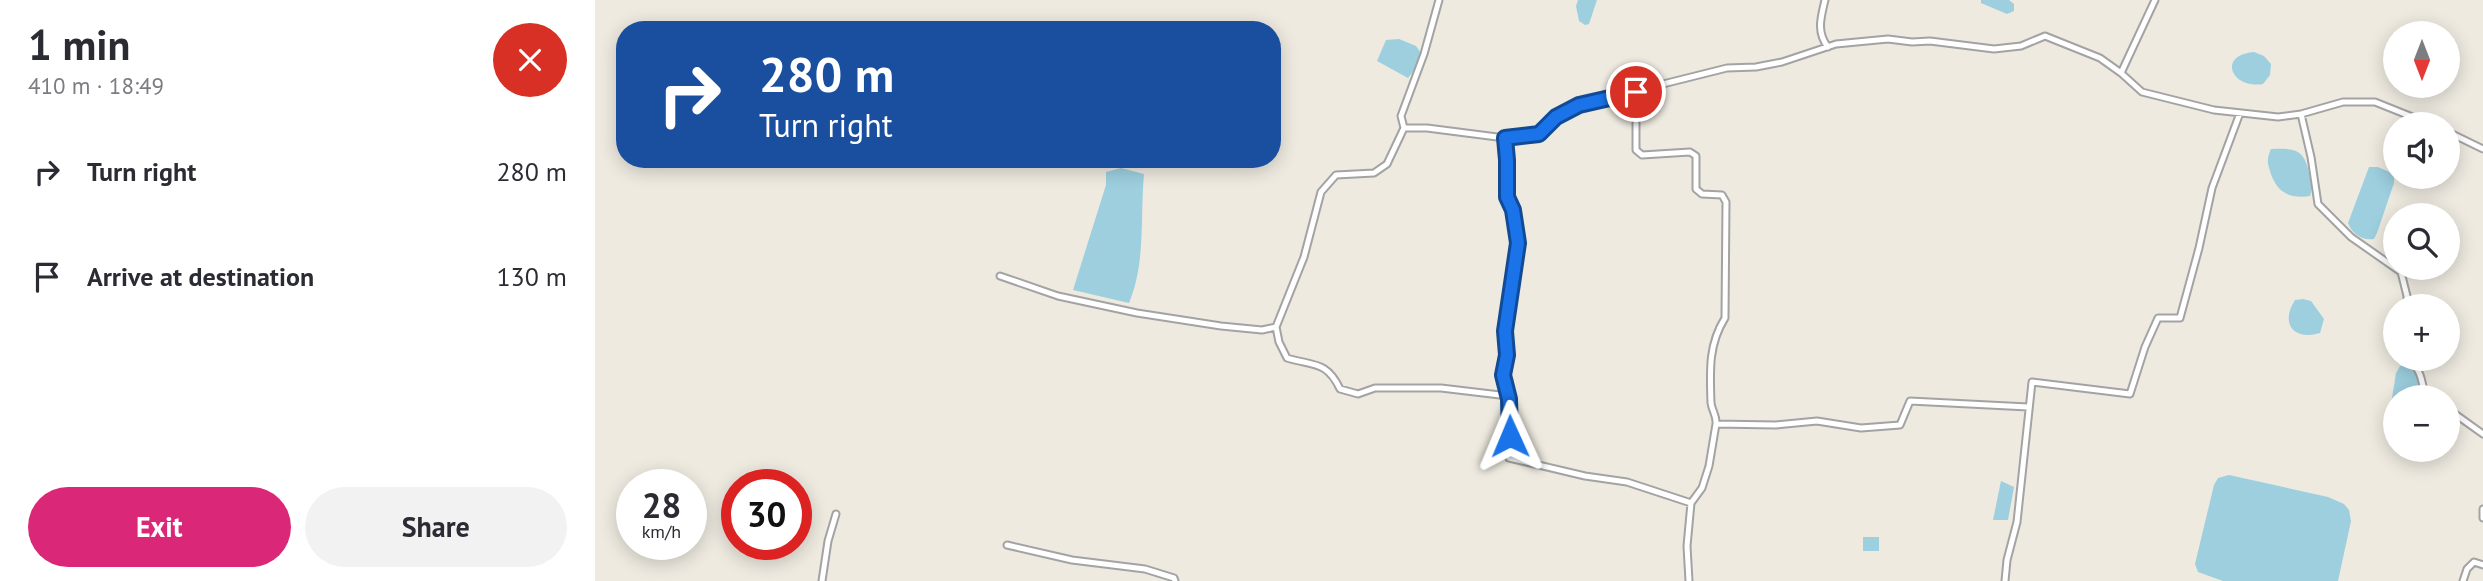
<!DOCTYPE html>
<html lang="en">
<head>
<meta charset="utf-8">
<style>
  body { margin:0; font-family:"PT Sans",sans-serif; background:#f2f2f3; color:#2b2b33; height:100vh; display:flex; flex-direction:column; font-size:26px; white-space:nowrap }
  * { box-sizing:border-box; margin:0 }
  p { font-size:23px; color:#7c7c81 }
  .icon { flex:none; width:38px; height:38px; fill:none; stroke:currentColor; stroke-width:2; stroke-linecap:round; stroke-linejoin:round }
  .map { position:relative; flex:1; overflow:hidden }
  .side { display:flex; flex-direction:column; background:#fff; width:595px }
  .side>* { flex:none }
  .top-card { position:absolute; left:21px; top:21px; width:665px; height:147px; border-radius:28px; box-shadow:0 4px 18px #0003; background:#1a4fa0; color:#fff; overflow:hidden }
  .needle { width:46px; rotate:180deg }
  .tools { position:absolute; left:1788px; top:21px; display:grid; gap:14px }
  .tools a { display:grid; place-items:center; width:77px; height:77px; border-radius:50%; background:#fff; box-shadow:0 4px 18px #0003; font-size:35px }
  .speed { position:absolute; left:21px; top:469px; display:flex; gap:14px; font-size:35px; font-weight:700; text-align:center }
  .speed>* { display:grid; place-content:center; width:91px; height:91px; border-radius:50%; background:#fff; box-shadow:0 4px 18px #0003; line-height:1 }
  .speed small { font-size:18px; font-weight:400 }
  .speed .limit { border:10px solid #d22; background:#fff; color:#111 }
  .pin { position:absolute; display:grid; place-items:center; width:60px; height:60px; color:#fff; margin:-30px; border:4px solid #fff; border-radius:50%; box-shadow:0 2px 7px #0007 }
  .me { position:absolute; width:77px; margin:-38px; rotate:359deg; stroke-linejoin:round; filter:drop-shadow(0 0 5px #0008) }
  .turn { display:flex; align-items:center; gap:24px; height:147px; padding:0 28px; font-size:32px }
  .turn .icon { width:91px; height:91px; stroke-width:2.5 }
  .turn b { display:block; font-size:49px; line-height:60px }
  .round { display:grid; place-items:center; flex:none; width:74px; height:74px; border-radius:37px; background:#f2f2f3 }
  .overview { display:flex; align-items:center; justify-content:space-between; height:119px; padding:0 28px }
  h1 { font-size:42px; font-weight:700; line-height:52px }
  .primary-button { display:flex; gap:14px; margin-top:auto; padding:14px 28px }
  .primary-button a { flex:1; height:80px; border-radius:42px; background:#db2777; color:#fff; font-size:28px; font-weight:700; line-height:80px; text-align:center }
  .primary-button a+a { background:#f2f2f3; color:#2b2b33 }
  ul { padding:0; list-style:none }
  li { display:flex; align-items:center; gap:21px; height:105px; padding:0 28px }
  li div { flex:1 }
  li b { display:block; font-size:26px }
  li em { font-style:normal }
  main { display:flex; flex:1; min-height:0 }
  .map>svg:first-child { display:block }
  .water { fill:#9dcfdf }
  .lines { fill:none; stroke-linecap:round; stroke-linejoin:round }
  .minor-casing { stroke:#a3a3a3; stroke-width:9 }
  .minor { stroke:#fff; stroke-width:5 }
  .route-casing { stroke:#114b97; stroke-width:18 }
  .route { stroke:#1a73e8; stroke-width:12 }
</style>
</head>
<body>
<main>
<section class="side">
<div class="overview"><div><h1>1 min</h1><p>410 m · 18:49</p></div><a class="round" style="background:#d93025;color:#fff"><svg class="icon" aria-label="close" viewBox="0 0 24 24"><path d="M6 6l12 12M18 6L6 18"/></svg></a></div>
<ul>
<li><svg class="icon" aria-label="right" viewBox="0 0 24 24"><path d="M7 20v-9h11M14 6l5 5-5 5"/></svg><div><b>Turn right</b></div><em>280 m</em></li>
<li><svg class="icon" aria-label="arrive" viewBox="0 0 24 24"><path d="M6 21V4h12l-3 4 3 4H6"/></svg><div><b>Arrive at destination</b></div><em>130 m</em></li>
</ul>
<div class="primary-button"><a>Exit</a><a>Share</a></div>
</section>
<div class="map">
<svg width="1888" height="581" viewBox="0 0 1888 581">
  <rect width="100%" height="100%" fill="#eeeae0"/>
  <!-- water -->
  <path class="water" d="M 983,0 L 1002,0 L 994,24 L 990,25 L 984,21 L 981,6 Z
    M 1386,0 L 1414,0 L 1419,4 L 1419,11 L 1412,14 L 1386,3 Z
    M 804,39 L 821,46 L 826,53 L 820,69 L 813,78 L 782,61 L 791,40 Z
    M 1659,52 L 1669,56 L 1676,64 L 1675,75 L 1668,84 C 1636,89 1622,55 1659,52 Z
    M 1676,149 C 1700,148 1709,149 1714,173 C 1716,182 1718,187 1715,196 C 1694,199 1681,192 1675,171 C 1672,162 1672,158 1676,149 Z
    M 1774,167 L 1783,167 L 1799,174 L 1799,183 L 1782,233 L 1779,239 C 1768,241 1757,234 1753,223 Z
    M 526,168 L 549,174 C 545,218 551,262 534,303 L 478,290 L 511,185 L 511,172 Z
    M 1708,299 L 1716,301 L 1729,319 L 1725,333 C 1698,341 1685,323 1700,300 Z
    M 1805,366 L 1818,367 C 1824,378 1826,388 1817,397 L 1801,397 L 1801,401 L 1797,398 L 1801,373 Z
    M 1634,475 L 1733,497 L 1749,504 L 1754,510 L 1756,521 L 1743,581 L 1628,581 L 1603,572 L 1600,564 L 1619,485 L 1623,478 Z
    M 1406,481 L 1419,487 L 1413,520 L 1398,520 Z
    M 1268,537 L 1284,537 L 1284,551 L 1268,551 Z"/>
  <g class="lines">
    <!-- minor casing -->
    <g class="minor-casing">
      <path id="minor" d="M 1230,0 C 1226,17 1221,32 1233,47
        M 1560,0 L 1526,73 L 1547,92 L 1619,110 L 1683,117 L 1706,114 L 1748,102 L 1780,102 L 1835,124
        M 1041,92 L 1041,150 L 1047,155 L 1095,152 L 1101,156 L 1101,189 L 1107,194 L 1127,195 L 1131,202 L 1130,318 C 1113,345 1115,372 1116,403 C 1117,411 1122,416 1121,424
        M 1706,114 L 1716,157 L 1723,204 L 1756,237 L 1806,272 L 1812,296 L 1812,306
        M 809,128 L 806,116 L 829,54 L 844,0
        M 1853,132 L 1888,149
        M 910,138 L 912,197 L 918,210 L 923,243 L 910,331 L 912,355 L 908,375 L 914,399
        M 405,276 L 463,296 L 542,313 L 626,326 L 667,330 L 681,327 L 709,257 L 726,192 L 741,175 L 779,173 L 792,164 L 809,128 L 832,128 L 910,138 L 945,134 L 961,117 L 984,105 L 1132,68 L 1161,67 L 1187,62 L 1241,44 L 1293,39 L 1317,42 L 1335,41 L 1399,49 L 1426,46 L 1450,36 L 1505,58 L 1526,73
        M 681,327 L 684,342 L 692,358 C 719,366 732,361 745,389 L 763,394 L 780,388 L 846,388 L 905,395 L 914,399 L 916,422 L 914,458 L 990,476 L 1032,482 L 1096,503
        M 1814,359 C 1818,363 1823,369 1825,375 C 1829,385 1826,390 1836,397
        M 1853,409 L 1888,434
        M 1888,509 L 1888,518
        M 412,545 L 477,560 L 550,569 L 579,578 L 580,581
        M 227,581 L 233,541 L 241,514
        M 1094,581 L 1092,546 L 1096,503 L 1107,488 L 1114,466 L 1121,424 L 1181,425 L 1222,421 L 1266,428 L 1305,425 L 1315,401 L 1433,407
        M 1410,581 L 1412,560 L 1422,522 L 1437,382 L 1535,394 L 1550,347 L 1563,318 L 1585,318 L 1604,248 L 1617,188 L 1645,113
        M 1868,581 L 1872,569 L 1879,562 L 1888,565"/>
    </g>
    <!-- minor -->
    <use href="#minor" class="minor"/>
  </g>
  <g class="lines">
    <!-- route casing -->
    <g class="route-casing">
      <path id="route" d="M 915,436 L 914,399 L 908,375 L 912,355 L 910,331 L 923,243 L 918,210 L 912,197 L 912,160 L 910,138 L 944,134 L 961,117 L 984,105 L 1041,92"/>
    </g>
    <!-- route -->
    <use href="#route" class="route"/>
  </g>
</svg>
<div class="tools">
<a><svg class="needle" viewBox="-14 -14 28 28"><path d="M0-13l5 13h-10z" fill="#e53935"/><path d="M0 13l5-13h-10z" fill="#7c7c81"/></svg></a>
<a><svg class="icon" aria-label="sound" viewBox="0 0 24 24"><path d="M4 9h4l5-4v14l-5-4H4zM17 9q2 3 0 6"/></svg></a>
<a><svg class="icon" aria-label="search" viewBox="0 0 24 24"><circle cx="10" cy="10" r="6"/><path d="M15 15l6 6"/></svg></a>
<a>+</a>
<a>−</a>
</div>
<div class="speed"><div>28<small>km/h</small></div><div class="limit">30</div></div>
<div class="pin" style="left:1041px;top:92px;background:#d93025"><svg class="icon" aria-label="arrive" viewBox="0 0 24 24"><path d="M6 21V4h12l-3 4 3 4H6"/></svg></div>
<svg class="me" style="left:915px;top:436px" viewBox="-20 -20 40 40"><path d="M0-17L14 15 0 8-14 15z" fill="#1a73e8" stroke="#fff" stroke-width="4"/></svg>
<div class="top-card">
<div class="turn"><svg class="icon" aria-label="right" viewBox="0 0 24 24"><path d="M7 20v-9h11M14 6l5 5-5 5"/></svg><div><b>280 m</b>Turn right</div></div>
</div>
</div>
</main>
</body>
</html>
